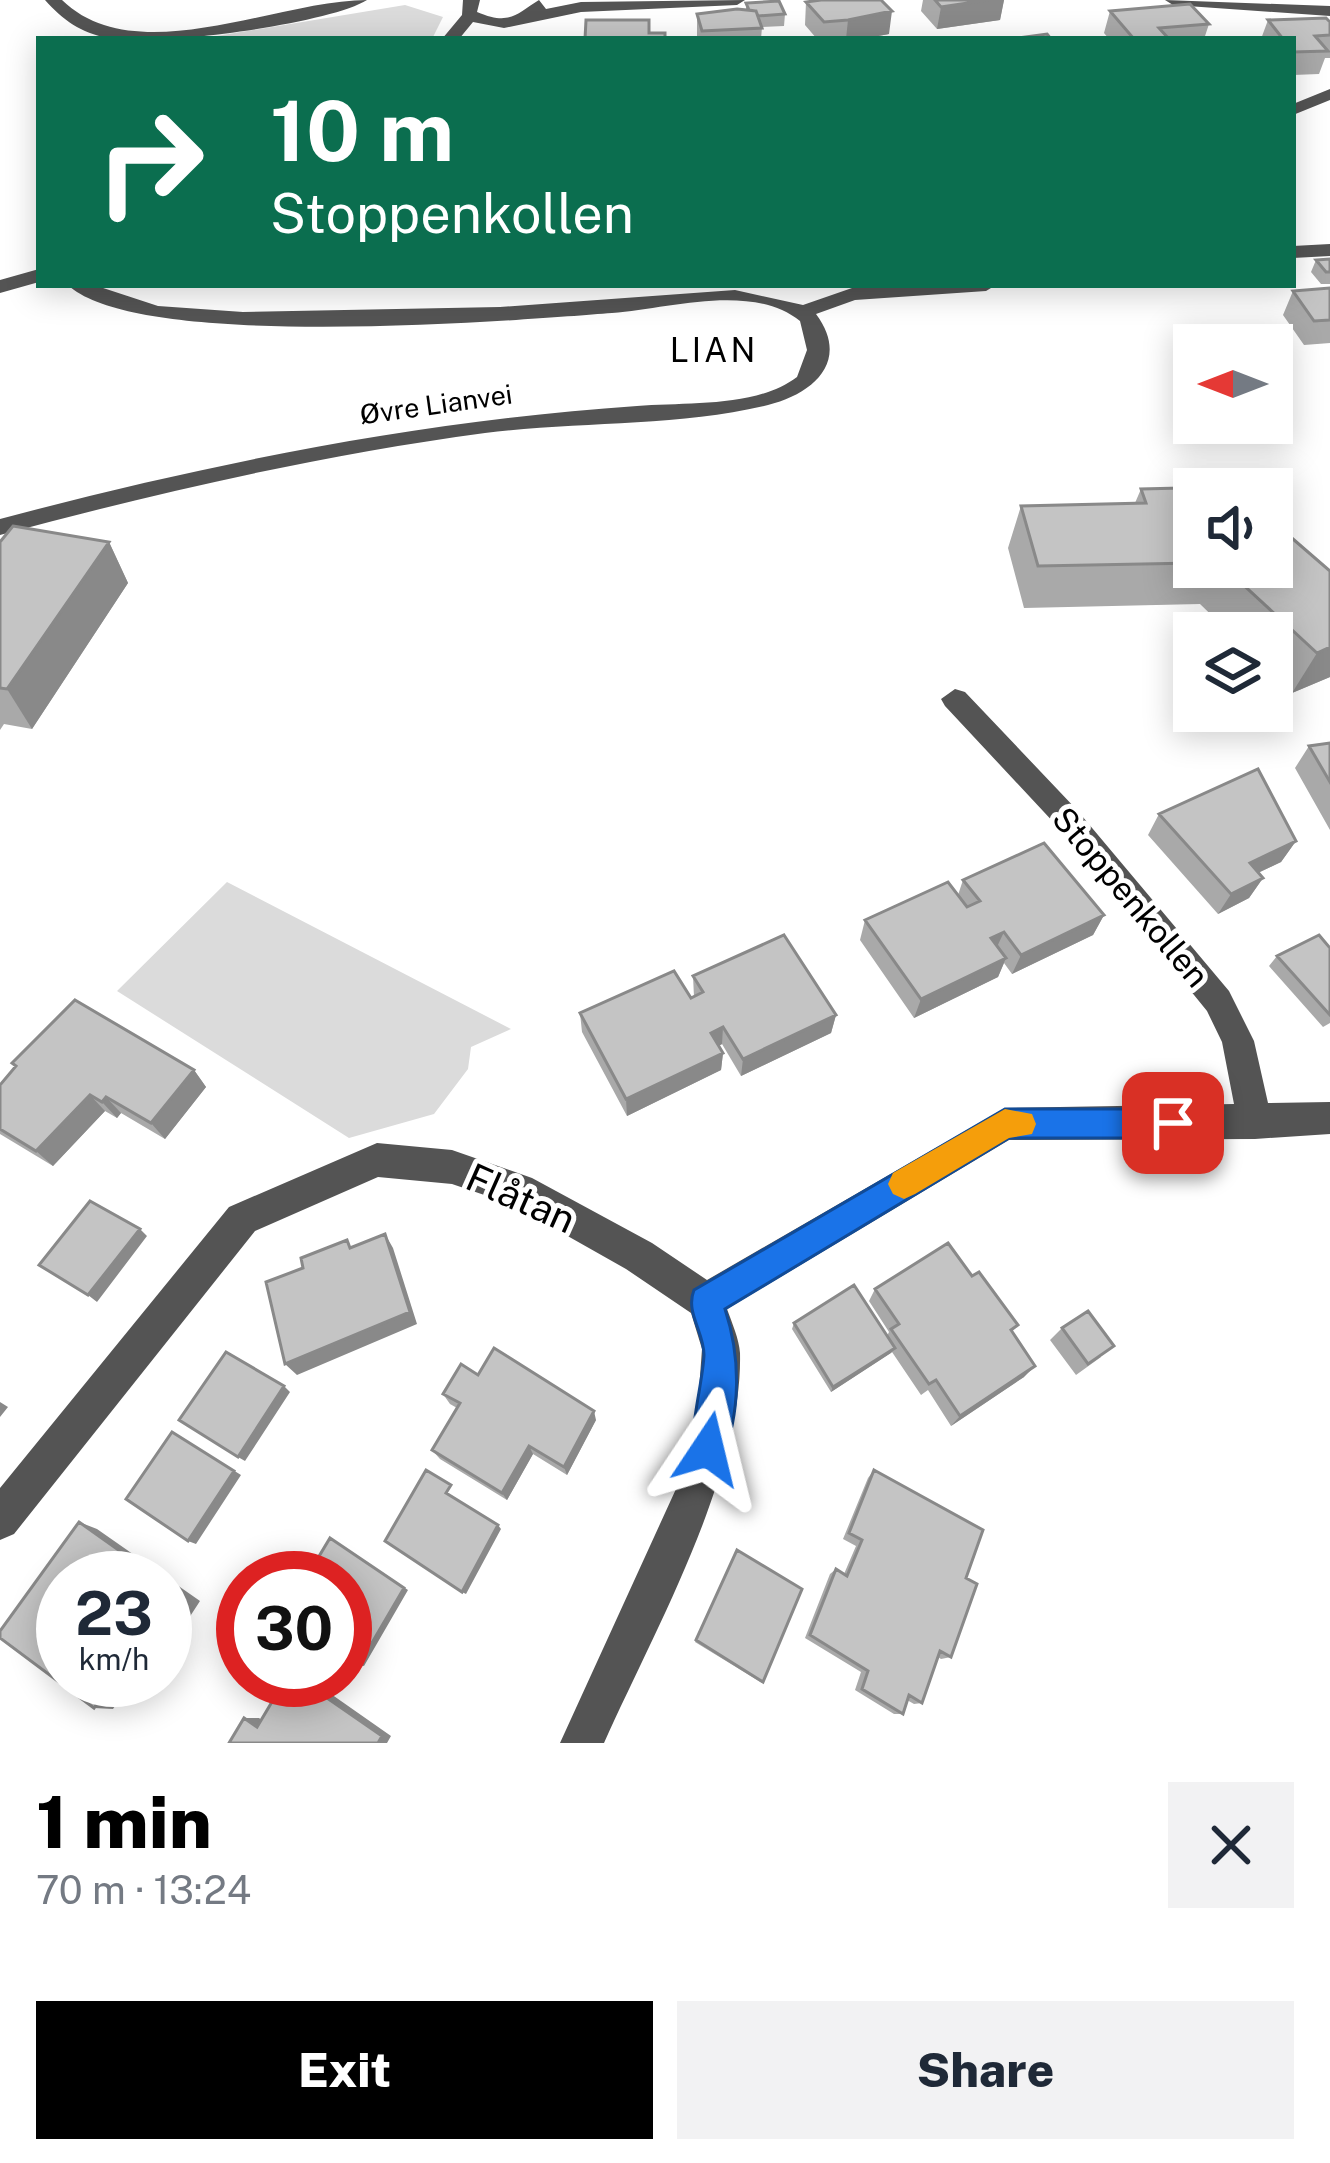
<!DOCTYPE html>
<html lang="en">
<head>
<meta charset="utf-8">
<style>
  body { margin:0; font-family:"Public Sans",sans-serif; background:#f2f2f3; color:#1f2937; height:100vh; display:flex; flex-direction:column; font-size:45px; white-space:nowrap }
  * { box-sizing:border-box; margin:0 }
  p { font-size:39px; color:#747a83 }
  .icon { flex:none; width:66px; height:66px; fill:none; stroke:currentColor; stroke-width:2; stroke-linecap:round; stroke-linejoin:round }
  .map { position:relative; height:1743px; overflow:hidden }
  .details { display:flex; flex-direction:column; background:#fff; flex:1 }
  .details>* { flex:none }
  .top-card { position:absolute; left:36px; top:36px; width:1260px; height:252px; border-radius:0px; box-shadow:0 6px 30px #0003; background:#0b6e4f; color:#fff; overflow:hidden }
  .needle { width:78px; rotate:270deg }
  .tools { position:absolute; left:1173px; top:324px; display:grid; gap:24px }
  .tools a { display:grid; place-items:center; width:120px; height:120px; border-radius:0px; background:#fff; box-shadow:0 6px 30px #0003; font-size:60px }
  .speed { position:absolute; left:36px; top:1551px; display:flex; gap:24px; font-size:60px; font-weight:700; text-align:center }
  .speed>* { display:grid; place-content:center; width:156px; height:156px; border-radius:50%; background:#fff; box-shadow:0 6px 30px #0003; line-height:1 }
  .speed small { font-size:30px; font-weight:400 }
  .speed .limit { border:18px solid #d22; background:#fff; color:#111 }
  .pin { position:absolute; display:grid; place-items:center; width:102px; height:102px; color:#fff; margin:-51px; border-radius:24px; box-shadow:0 6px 18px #0006 }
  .me { position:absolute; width:132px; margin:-66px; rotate:10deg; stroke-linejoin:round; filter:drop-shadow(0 0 9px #0008) }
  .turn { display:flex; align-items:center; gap:42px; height:252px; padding:0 36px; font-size:54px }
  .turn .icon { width:156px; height:156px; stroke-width:2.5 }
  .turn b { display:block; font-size:84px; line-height:102px }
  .round { display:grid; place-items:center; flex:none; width:126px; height:126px; border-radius:0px; background:#f2f2f3 }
  .summary { display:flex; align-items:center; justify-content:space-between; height:204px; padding:0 36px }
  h1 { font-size:72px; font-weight:800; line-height:90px; color:#000 }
  .button { display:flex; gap:24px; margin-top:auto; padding:24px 36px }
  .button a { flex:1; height:138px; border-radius:0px; background:#000; color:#fff; font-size:48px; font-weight:800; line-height:138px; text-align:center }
  .button a+a { background:#f2f2f3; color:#1f2937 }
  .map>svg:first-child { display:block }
  .green { fill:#dbdbdb }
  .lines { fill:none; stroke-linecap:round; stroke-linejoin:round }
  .minor { fill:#545454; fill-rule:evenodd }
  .wall { fill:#a9a9a9 }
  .shaded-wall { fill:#898989 }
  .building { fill:#c4c4c4; stroke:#898989; stroke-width:3 }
  .route { fill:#1a73e8; stroke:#114b97; stroke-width:3 }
  .slow { fill:#f59e0b }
  .labels { text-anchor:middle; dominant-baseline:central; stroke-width:10; stroke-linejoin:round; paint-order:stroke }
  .far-street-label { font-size:27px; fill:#000; stroke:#fff }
  .far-quarter-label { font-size:33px; letter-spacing:3px; fill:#000; stroke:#fff }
  .street-label { font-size:33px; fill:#000; stroke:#fff }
  .near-street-label { font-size:39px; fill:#000; stroke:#fff }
</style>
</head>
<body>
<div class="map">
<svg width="1330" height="1743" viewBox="0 0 1330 1743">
  <rect width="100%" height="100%" fill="#fff"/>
  <!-- green -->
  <path class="green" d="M 405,5 L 443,17 L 432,39 L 199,39 Z
    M 227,882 L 511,1029 L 471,1047 L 468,1069 L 434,1114 L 349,1138 L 117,991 Z"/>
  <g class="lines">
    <!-- minor -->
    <path class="minor" d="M 45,0 L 62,0 C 136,72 277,0 367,0 C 329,24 155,47 108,38 C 81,33 63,20 45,0 Z
      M 463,0 L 480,0 L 477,12 C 510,26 516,14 539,0 L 546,9 L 581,2 L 745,0 L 737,5 L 581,12 L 504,28 L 473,22 L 459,39 L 442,39 L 462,15 Z
      M 1165,0 L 1330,6 L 1330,16 L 1173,5 Z
      M 1330,89 L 1330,100 L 1293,115 L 1293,104 Z
      M 1330,244 L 1330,256 L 1293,258 L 1293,246 Z
      M 39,269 L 39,282 L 0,293 L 0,280 Z
      M 68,285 L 94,285 L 158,306 L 243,312 L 500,307 L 735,290 L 803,305 L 852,288 L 996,285 L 986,291 L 855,300 L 816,314 C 851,361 813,394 768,405 C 677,427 578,421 485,433 C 321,455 160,492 0,535 L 0,519 C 210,463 420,421 637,406 C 686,402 756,408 797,377 L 807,350 L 800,321 C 751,282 668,309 612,313 C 508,321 138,351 68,285 Z
      M 955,689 L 965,692 L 1077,810 L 1229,991 L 1254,1041 L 1268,1103 L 1330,1102 L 1330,1134 L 1255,1139 L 1009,1140 L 727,1309 C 732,1323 739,1339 740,1353 C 743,1475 654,1631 604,1743 L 560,1743 L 681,1478 L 697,1417 L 702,1349 L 691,1313 L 626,1269 L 511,1204 L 452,1184 L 378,1177 L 255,1231 L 14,1534 L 0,1540 L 0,1488 L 229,1207 L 377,1143 L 452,1150 L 532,1178 L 652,1243 L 707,1280 L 1005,1108 L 1234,1104 L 1222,1042 L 1207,1011 L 1057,826 L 945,706 L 941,699 Z"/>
  </g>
  <!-- wall -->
  <path class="wall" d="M 923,0 L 1004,0 L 1000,20 L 937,29 L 921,11 Z
    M 806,2 L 889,34 L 862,39 L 817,39 L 805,25 Z
    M 746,3 L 785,14 L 784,26 L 762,27 L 761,39 L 697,39 L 697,14 L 746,10 Z
    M 1110,11 L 1209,24 L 1204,39 L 1109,39 L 1104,33 Z
    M 1268,20 L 1330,22 L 1330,58 L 1325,58 L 1319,74 L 1293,75 L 1293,39 L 1261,39 Z
    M 1330,259 L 1330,284 L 1321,284 L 1311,272 L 1316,260 Z
    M 1330,288 L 1330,343 L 1304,345 L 1283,315 L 1293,291 Z
    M 1141,489 L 1194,489 L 1194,567 L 1272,567 L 1330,677 L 1292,693 L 1272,674 L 1272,633 L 1230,633 L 1200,604 L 1024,608 L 1008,548 L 1021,506 L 1135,503 Z
    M 0,542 L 109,542 L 128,583 L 32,729 L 4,724 L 0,730 Z
    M 1330,743 L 1330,830 L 1295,768 L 1309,746 Z
    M 1159,814 L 1296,841 L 1281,862 L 1258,873 L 1263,878 L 1249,898 L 1218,914 L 1148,835 Z
    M 963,880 L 1104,915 L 1093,935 L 1012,974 L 1004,963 L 998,977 L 914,1018 L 860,940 L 865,920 L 958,895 Z
    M 1330,948 L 1330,1023 L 1323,1027 L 1269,966 L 1277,956 Z
    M 693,976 L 836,1015 L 831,1033 L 741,1076 L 722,1044 L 719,1046 L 723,1053 L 721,1070 L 627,1116 L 582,1032 L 580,1013 L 691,998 L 694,997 Z
    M 194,1070 L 206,1087 L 165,1139 L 121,1113 L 117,1118 L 105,1111 L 53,1166 L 0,1134 L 0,1085 Z
    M 875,1289 L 1012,1332 L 1024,1377 L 951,1426 L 928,1390 L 921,1395 L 892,1352 L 831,1392 L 792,1329 L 794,1323 L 887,1336 L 889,1332 L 869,1301 Z
    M 1062,1328 L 1101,1357 L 1076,1375 L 1050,1340 Z
    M 478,1375 L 596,1420 L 567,1475 L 533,1454 L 507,1500 L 440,1459 L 432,1450 L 457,1408 L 450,1404 L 443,1394 Z
    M 874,1470 L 966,1578 L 951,1657 L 941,1659 L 938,1657 L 922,1703 L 914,1704 L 907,1700 L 903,1714 L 894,1714 L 855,1690 L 861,1672 L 805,1638 L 830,1574 L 836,1569 L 844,1574 L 856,1546 L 843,1539 L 868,1478 Z
    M 737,1550 L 763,1682 L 762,1683 L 695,1642 Z"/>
  <!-- shaded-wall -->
  <path class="shaded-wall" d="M 988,0 L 1004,0 L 1000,20 L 937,29 L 941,7 Z
    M 892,11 L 889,34 L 862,39 L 846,39 L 848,20 Z
    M 109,542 L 128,583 L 32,729 L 7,689 Z
    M 1330,647 L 1330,677 L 1292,693 L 1317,653 Z
    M 1296,841 L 1281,862 L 1236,883 L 1250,863 Z
    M 1263,878 L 1249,898 L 1218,914 L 1231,894 Z
    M 1104,915 L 1093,935 L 1012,974 L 1021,955 Z
    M 1004,932 L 995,951 L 991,938 Z
    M 1006,958 L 998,977 L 914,1018 L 921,999 Z
    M 836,1015 L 831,1033 L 741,1076 L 743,1059 Z
    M 723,1027 L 722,1044 L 709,1051 L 711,1033 Z
    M 723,1053 L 721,1070 L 627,1116 L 626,1099 Z
    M 194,1070 L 206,1087 L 165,1139 L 151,1123 Z
    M 90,1095 L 105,1111 L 53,1166 L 36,1151 Z
    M 106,1097 L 121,1113 L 117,1118 L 102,1102 Z
    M 140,1229 L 147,1236 L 97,1302 L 88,1295 Z
    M 385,1234 L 393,1248 L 417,1324 L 297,1375 L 285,1364 Z
    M 895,1348 L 891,1353 L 831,1392 L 833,1387 Z
    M 1035,1366 L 1024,1377 L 951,1426 L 960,1416 Z
    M 284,1386 L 290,1392 L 245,1461 L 238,1457 Z
    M 0,1402 L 8,1407 L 0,1417 Z
    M 594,1411 L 596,1420 L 567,1475 L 564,1467 Z
    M 172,1432 L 241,1475 L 196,1544 L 188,1541 Z
    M 529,1446 L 533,1454 L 507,1500 L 502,1493 Z
    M 79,1522 L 97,1529 L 200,1601 L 165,1655 L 165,1578 L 158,1578 Z
    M 498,1525 L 501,1529 L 466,1594 L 462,1592 Z
    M 330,1538 L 408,1590 L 364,1666 L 359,1665 Z
    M 113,1680 L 132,1680 L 113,1709 L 94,1708 Z
    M 301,1680 L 311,1680 L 391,1736 L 387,1743 L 378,1743 Z
    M 244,1718 L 259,1718 L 271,1727 L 257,1727 Z"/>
  <!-- building -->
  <path class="building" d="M 821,0 L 881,0 L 892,11 L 848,20 L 824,22 L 806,2 Z
    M 935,0 L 988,0 L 941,7 Z
    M 779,1 L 785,14 L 758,16 L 756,11 L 749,10 L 746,3 Z
    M 1190,4 L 1209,24 L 1159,28 L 1169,39 L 1134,39 L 1110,11 Z
    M 737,9 L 756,11 L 762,28 L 702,31 L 697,14 Z
    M 1326,18 L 1330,22 L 1330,35 L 1315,36 L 1328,51 L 1293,52 L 1293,39 L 1283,39 L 1268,20 Z
    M 586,20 L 649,20 L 649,33 L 665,33 L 665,39 L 585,39 Z
    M 1047,34 L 1051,39 L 1011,39 Z
    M 1330,259 L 1330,272 L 1326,272 L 1316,260 Z
    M 1330,288 L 1330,320 L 1314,321 L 1293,291 Z
    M 1266,486 L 1267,489 L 1194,489 L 1194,563 L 1038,566 L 1021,506 L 1146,503 L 1141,489 Z
    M 1272,501 L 1286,533 L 1330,571 L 1330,647 L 1317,653 L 1224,567 L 1272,567 Z
    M 13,526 L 109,542 L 7,689 L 0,688 L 0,542 Z
    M 1330,743 L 1330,782 L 1309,746 Z
    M 1258,769 L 1296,841 L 1250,863 L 1263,878 L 1231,894 L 1159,814 Z
    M 1044,843 L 1104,915 L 1021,955 L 1004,932 L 991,938 L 1006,958 L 921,999 L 865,920 L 948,882 L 967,907 L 980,901 L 963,880 Z
    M 784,935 L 836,1015 L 743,1059 L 723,1027 L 711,1033 L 723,1053 L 626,1099 L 580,1013 L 674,971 L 691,998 L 703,992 L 693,976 Z
    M 1319,935 L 1330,948 L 1330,1015 L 1277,956 Z
    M 75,1000 L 194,1070 L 151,1123 L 106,1097 L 102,1102 L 90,1095 L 36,1151 L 0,1129 L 0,1085 L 16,1066 L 12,1063 Z
    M 90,1201 L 140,1229 L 88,1295 L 39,1265 Z
    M 385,1234 L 410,1312 L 285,1364 L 266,1282 L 303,1268 L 301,1258 L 347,1240 L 350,1248 Z
    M 948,1243 L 972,1276 L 979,1272 L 1018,1325 L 1011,1330 L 1035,1366 L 960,1416 L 936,1380 L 929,1384 L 891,1329 L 899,1324 L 875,1289 Z
    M 854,1285 L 895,1348 L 833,1387 L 794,1323 Z
    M 1088,1311 L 1114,1346 L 1088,1364 L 1062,1328 Z
    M 494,1348 L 594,1411 L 564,1467 L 529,1446 L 502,1493 L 432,1450 L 460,1403 L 443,1394 L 461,1364 L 478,1375 Z
    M 226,1352 L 284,1386 L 238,1457 L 179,1420 Z
    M 172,1432 L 234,1471 L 188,1541 L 126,1499 Z
    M 426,1470 L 451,1485 L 446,1493 L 498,1525 L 462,1592 L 385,1541 Z
    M 874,1470 L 983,1530 L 966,1578 L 977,1584 L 951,1657 L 940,1651 L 922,1703 L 909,1695 L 903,1714 L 862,1689 L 868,1671 L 810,1635 L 836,1569 L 847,1576 L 862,1540 L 849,1533 Z
    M 79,1522 L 158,1578 L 63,1578 L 63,1680 L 113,1680 L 94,1708 L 0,1638 L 0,1631 Z
    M 330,1538 L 404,1588 L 359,1665 L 345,1655 L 345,1578 L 306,1578 Z
    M 737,1550 L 802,1589 L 763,1682 L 696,1640 Z
    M 165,1583 L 185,1596 L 165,1626 Z
    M 285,1680 L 301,1680 L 382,1736 L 378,1743 L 229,1743 L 244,1718 L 257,1727 Z"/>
  <!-- route -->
  <path class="route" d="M 1005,1109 L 1173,1109 L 1184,1113 L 1189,1123 L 1184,1133 L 1173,1138 L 1009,1138 L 725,1309 C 741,1358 741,1413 721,1462 L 708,1467 L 696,1462 C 686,1439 703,1384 704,1355 C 704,1332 685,1312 694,1290 Z"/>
  <!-- slow -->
  <path class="slow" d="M 1005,1109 L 1032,1114 L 1036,1124 L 1032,1134 L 1009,1138 L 915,1194 L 904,1199 L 893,1194 L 888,1184 L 893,1173 Z"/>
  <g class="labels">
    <!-- far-street labels -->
    <g class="far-street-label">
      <text transform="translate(436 404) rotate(-8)">Øvre Lianvei</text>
    </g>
    <!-- far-quarter labels -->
    <g class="far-quarter-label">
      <text x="714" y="350">LIAN</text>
    </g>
    <!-- street labels -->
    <g class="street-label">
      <text transform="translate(1131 897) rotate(50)">Stoppenkollen</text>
    </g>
    <!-- near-street labels -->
    <g class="near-street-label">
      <text transform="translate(521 1198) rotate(24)">Flåtan</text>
    </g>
  </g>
</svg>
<div class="tools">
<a><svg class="needle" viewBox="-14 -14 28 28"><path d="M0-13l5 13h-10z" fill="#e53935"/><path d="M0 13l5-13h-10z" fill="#747a83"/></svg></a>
<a><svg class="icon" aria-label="sound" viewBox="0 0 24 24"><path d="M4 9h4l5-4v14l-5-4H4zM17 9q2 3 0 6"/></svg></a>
<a><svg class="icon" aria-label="layers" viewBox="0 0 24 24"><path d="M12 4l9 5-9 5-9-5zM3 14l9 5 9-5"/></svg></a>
</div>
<div class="speed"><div>23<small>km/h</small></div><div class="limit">30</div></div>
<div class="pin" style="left:1173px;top:1123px;background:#d93025"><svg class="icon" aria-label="arrive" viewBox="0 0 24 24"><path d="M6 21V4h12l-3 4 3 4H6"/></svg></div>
<svg class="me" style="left:708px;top:1449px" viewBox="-20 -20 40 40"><path d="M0-17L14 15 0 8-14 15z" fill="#1a73e8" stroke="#fff" stroke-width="4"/></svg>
<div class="top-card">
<div class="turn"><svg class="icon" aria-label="right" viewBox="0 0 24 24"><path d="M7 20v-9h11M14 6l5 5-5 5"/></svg><div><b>10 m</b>Stoppenkollen</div></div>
</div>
</div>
<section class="details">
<div class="summary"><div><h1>1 min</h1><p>70 m · 13:24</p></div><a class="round"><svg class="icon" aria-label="close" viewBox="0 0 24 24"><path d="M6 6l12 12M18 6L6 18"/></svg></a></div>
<div class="button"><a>Exit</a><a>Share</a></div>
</section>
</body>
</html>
